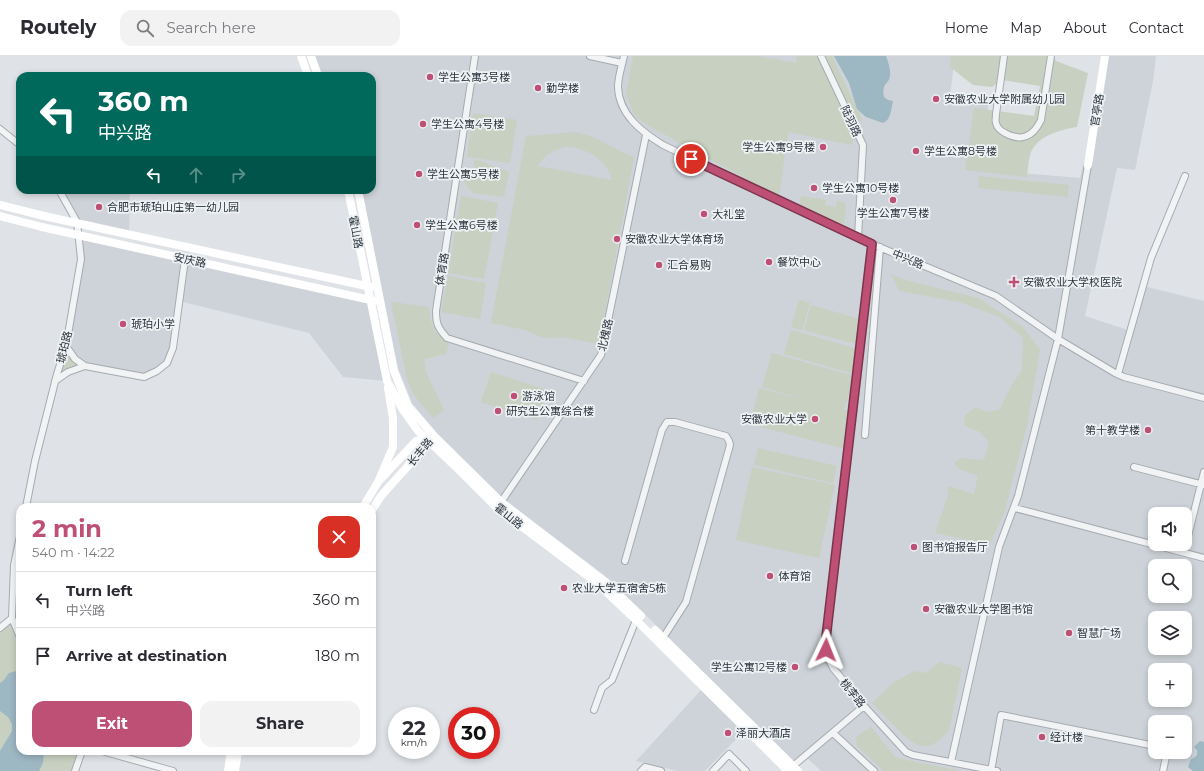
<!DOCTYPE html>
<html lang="en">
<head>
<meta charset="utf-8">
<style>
  body { margin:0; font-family:Montserrat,"Noto Sans SC",sans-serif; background:#f2f2f3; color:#2b2b33; height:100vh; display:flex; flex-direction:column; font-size:15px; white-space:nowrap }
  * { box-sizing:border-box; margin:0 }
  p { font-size:13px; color:#7c7c81 }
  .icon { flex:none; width:22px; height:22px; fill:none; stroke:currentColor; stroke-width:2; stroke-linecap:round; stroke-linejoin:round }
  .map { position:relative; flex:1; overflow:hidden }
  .side { position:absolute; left:16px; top:447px; width:360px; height:252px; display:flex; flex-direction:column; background:#fff; border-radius:12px; box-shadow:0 2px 6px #0003 }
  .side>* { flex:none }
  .hud { position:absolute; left:16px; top:16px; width:360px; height:122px; border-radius:12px; box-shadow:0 2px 6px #0003; background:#00695c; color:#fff; overflow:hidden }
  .buttons { position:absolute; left:1148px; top:451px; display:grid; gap:8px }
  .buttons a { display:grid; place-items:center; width:44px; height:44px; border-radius:8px; background:#fff; box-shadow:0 2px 6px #0003; font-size:20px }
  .speed { position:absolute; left:388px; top:651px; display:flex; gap:8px; font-size:20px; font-weight:700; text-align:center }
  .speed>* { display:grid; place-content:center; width:52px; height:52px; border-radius:50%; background:#fff; box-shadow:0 2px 6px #0003; line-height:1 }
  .speed small { font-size:10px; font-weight:400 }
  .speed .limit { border:6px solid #d22; background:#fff; color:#111 }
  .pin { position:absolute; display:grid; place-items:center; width:34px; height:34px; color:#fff; margin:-17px; border:2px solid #fff; border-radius:50%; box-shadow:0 1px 4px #0007 }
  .me { position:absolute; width:44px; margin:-22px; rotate:2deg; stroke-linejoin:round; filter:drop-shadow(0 0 3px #0008) }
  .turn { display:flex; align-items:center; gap:14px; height:84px; padding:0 16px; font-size:18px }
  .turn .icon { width:52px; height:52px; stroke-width:2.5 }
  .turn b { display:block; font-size:28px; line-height:34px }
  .lanes { display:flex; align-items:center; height:38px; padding:0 16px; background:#0003; justify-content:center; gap:20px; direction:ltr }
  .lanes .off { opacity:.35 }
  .round { display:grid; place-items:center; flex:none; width:42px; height:42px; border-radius:12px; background:#f2f2f3 }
  .head { display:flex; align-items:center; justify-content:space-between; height:68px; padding:0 16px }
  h1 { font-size:24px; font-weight:700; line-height:30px; color:#bf5075 }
  .button { display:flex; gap:8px; margin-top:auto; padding:8px 16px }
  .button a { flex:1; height:46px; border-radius:12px; background:#bf5075; color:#fff; font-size:16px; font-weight:700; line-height:46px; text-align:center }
  .button a+a { background:#f2f2f3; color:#2b2b33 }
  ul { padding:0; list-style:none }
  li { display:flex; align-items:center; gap:12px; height:56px; padding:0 16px; border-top:1px solid #e1e1e2 }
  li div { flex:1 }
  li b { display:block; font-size:15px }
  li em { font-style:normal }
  header { display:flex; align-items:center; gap:24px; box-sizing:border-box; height:56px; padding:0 20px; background:#fff; border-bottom:1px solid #e1e1e2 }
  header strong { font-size:19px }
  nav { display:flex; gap:22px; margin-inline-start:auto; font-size:14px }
  .search { width:280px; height:36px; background:#f2f2f3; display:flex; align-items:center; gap:10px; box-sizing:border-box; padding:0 14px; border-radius:12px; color:#7c7c81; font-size:15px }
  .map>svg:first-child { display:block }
  .built { fill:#cdd3d8; fill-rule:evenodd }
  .green { fill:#c7d0c1; fill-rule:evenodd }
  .water { fill:#9db7c3 }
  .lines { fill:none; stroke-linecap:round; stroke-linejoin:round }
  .street-casing { stroke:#a5abb0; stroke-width:8 }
  .street { stroke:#f1f3f5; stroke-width:6 }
  .secondary { stroke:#fff; stroke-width:8 }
  .secondary-bridge { stroke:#fff; stroke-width:8 }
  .route-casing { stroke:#7c344c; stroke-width:10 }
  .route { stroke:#bf5075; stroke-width:7 }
  .poi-dot { fill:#bf5075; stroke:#eef2f4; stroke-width:1.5 }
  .labels { text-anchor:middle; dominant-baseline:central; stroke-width:3.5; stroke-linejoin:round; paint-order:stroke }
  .poi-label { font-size:11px; fill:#2a343c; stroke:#eef2f4; text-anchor:start }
  .street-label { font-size:11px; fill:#2a343c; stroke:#eef2f4 }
</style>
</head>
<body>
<header>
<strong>Routely</strong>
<div class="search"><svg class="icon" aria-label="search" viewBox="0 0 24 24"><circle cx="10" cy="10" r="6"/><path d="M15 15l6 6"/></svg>Search here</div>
<nav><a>Home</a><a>Map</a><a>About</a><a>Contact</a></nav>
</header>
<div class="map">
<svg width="1204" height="715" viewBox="0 0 1204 715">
  <rect width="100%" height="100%" fill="#dfe3e7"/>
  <!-- built -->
  <path class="built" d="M 315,0 L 955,0 L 950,40 L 989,47 L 975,113 L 1080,122 L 1083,108 L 1088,108 L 1105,0 L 1156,0 L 1153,25 L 1135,114 L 1117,112 L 1085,260 L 1131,275 L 1143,230 L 1204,245 L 1204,715 L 821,715 L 805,700 L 797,708 L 608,522 L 505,444 L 438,378 L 412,347 L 398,312 L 362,134 L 372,134 L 372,20 L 323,20 ZM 1155,458 L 1185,458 L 1185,488 L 1155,488 ZM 1155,510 L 1185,510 L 1185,540 L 1155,540 ZM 1155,562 L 1185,562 L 1185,592 L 1155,592 ZM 1155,614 L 1185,614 L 1185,644 L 1155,644 ZM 1155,666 L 1185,666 L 1185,696 L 1155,696 Z
    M 59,134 L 130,134 L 129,179 L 77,166 Z
    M 79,180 L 370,244 L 387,325 L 343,321 L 309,277 L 179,245 L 173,292 L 167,307 L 144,321 L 85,310 L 66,290 L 81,203 Z
    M 701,634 L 743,676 L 705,715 L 678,715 L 636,705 Z"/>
  <!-- green -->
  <path class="green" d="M 633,0 L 757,0 L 796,7 L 797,0 L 832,0 L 862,63 L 851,74 L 854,79 L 852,89 L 788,76 L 779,141 L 649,70 L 637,62 L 632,54 L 626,38 Z
    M 951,0 L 1054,0 L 1056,5 L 1088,17 L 1077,71 C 1059,74 1036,80 1030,99 C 1028,106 1028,114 1027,121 L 965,114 L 974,52 L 1034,60 L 1040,30 L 1002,24 L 992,31 L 973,29 L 950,11 Z
    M 473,57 L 517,64 L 510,107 L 467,101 Z
    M 575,76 L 593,81 L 634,102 L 599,288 L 562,281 L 546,282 L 538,280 L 526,274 L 491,267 L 526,80 ZM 565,91 C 586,91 607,103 612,124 L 538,110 C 544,99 553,94 565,91 Z
    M 478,104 L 509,116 L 504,141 L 473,137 L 465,128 L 464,116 L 476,113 L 473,105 Z
    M 979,120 L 1069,129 L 1068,141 L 978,132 Z
    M 461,140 L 498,147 L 484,223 L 448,217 Z
    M 801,140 L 826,144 L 825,149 L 836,151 L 837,145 L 846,147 L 844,167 L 837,168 L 799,150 Z
    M 891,218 L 905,224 L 978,242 L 1023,271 L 1040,294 L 1027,370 L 1004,457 L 990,488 L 935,477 L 948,440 L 948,430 L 974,438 L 978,420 L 957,412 L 954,407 L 961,402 L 980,404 L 985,402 L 989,386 L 980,376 L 965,370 L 964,360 L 976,351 L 986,356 L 999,354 L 1013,327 L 1022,314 L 1023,282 L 1000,261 L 960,246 L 899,235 Z
    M 448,220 L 486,227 L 480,263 L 441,256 Z
    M 799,244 L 810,247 L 802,274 L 791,271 Z
    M 391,246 L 429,251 C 430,270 435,278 449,288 L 446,298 L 424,303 L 426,316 L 444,354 L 433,362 L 414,339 L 407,323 Z
    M 811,249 L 863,264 L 856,288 L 804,274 Z
    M 791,274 L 858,293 L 851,317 L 784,298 Z
    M 66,290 L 85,310 L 55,325 Z
    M 772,297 L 854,320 L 844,354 L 854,357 L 845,393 L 750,368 L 759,332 L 814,346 L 762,331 Z
    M 491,316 L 547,334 L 537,364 L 481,346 Z
    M 758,392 L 837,410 L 833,427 L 754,409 Z
    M 752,411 L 835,429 L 819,502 L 736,484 Z
    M 12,562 L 20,581 L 20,695 L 82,695 L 75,715 L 0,715 L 0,572 Z
    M 940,606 L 962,612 L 949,674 C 943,682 933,692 921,690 C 909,688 882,656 872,647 L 893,627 L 914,615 L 925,617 Z
    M 871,671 L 895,701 L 906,704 L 961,715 L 884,715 L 856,689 L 857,680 Z"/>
  <!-- water -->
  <path class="water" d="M 834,0 L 886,0 C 888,6 891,14 890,20 C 889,29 881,26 884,41 L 888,44 L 893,45 C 891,53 891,64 883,67 L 866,61 L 857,53 L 849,27 Z
    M 20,614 L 20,695 L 44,695 L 43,707 L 39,715 L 0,715 L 0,695 L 12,675 L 12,668 L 8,661 L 0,655 L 0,627 L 4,624 L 9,617 Z
    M 1200,685 L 1204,686 L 1204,715 L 1193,715 L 1188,711 L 1191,703 L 1194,702 L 1197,699 L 1197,694 L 1194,691 Z"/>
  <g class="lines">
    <!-- street casing -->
    <g class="street-casing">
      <path id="street" d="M 475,0 L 436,255 C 436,268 438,272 447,282 L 584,325
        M 590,0 L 622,7
        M 624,0 C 622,10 618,20 618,31 C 619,59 642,76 663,89 L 872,188 L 996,240 L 1058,283 L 1115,317 L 1124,321 L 1204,342
        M 821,0 L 863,89 L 858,181
        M 1004,0 L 996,58 C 996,61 995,65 996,67 C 997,72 1001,75 1005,77 C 1021,86 1033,81 1041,64 L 1051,0
        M 0,73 L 20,89
        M 872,188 L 826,581 L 826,594 L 829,604 L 833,612 L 864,650 L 906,696 L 913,699 L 997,715
        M 66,290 L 75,303 L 85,310 L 144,321 L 157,315 L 167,307 L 173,292 L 185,203
        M 1118,318 L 1151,202 L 1185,120
        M 55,325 L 68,316 L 85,310
        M 865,379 L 880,191
        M 1134,411 L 1204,429
        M 499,449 L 601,299 L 646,79
        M 26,451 L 35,405 L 57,318 L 66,290 L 81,203 L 77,166 L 59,134
        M 1015,452 L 1204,502
        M 20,480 L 14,509 L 12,562 L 20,581
        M 1184,496 L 1204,416
        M 625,505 L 662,374 L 667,366 L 675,366 L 726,380 L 729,385 L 730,389 L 686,546 L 663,582
        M 0,572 L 12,562
        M 594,654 L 602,632 L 612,624 L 636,564
        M 833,677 L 874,715
        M 102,695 L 173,715
        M 951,706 L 999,491 L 1018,440 L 1058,283 L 1088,109
        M 793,710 L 864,650
        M 75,715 L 82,695
        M 641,715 L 645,711 L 661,715
        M 713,715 L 729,698 L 746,715
        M 991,715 L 1001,659 L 1155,690
        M 1163,715 L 1167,696"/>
    </g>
    <!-- street -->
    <use href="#street" class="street"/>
    <!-- secondary -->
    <path class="secondary" d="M 301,0 L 308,20
      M 311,0 L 318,20
      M 1088,109 L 1105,0
      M 348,134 L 387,325 L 403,354 L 418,375 L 455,410 L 497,452 L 597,527 L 636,564 L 788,715
      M 358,134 L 394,315 L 408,350 L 434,380 L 501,446 L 604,525 L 641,560
      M 0,149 L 44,160
      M 0,160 L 42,171
      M 90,170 L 371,231
      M 87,181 L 375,245
      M 378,426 L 393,391 L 393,362 L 388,332
      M 363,451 L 378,426 L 416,385 L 430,381
      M 372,454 L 381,440 L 432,383
      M 655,574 L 798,715
      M 228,715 L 231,695
      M 235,715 L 238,695"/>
    <!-- secondary-bridge -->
    <path class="secondary-bridge" d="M 44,160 L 90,170
      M 42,171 L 87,181"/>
  </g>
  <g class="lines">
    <!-- route casing -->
    <g class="route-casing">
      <path id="route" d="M 691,103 L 872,188 L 826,582 L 826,594"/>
    </g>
    <!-- route -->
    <use href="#route" class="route"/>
  </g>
  <!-- markers -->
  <g class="poi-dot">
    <circle cx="430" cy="21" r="4"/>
    <circle cx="538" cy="32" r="4"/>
    <circle cx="936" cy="43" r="4"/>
    <circle cx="423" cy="68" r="4"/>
    <circle cx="823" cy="91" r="4"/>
    <circle cx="916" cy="95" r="4"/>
    <circle cx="419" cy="118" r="4"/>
    <circle cx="814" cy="132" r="4"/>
    <circle cx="893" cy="144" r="4"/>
    <circle cx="99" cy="151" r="4"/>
    <circle cx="704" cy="158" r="4"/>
    <circle cx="417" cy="169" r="4"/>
    <circle cx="617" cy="183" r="4"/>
    <circle cx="769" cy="206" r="4"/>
    <circle cx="659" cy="209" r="4"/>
    <path d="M1012 220h4v4h4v4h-4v4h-4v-4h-4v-4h4z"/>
    <circle cx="123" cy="268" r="4"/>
    <circle cx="514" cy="340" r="4"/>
    <circle cx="498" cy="355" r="4"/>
    <circle cx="815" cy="363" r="4"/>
    <circle cx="1148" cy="374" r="4"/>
    <circle cx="914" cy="491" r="4"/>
    <circle cx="770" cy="520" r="4"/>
    <circle cx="564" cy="532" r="4"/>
    <circle cx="926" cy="553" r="4"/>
    <circle cx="1069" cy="577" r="4"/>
    <circle cx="795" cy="611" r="4"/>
    <circle cx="728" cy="677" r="4"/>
    <circle cx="1042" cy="681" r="4"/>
  </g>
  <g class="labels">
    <!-- poi labels -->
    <g class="poi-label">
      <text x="438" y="21">学生公寓3号楼</text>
      <text x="546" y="32">勤学楼</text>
      <text x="944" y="43">安徽农业大学附属幼儿园</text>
      <text x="431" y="68">学生公寓4号楼</text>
      <text x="815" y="91" text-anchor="end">学生公寓9号楼</text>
      <text x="924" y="95">学生公寓8号楼</text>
      <text x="427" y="118">学生公寓5号楼</text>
      <text x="822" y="132">学生公寓10号楼</text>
      <text x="107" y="151">合肥市琥珀山庄第一幼儿园</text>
      <text x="893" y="157" text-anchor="middle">学生公寓7号楼</text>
      <text x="712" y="158">大礼堂</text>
      <text x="425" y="169">学生公寓6号楼</text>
      <text x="625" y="183">安徽农业大学体育场</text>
      <text x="777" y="206">餐饮中心</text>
      <text x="667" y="209">汇合易购</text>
      <text x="1023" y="226">安徽农业大学校医院</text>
      <text x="131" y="268">琥珀小学</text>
      <text x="522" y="340">游泳馆</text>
      <text x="506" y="355">研究生公寓综合楼</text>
      <text x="807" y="363" text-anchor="end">安徽农业大学</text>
      <text x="1140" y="374" text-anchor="end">第十教学楼</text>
      <text x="922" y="491">图书馆报告厅</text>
      <text x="778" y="520">体育馆</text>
      <text x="572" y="532">农业大学五宿舍5栋</text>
      <text x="934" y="553">安徽农业大学图书馆</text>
      <text x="1077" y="577">智慧广场</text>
      <text x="787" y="611" text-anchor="end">学生公寓12号楼</text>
      <text x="736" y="677">泽丽大酒店</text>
      <text x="1050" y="681">经计楼</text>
    </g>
    <!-- street labels -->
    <g class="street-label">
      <text transform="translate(1097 54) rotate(-81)">官亭路</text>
      <text transform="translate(851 65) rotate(65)">陆羽路</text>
      <text transform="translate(356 176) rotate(79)">霍山路</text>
      <text transform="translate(908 203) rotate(23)">中兴路</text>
      <text transform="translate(190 204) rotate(12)">安庆路</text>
      <text transform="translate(442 213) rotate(-81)">体育路</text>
      <text transform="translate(605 279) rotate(-77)">北槐路</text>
      <text transform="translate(64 291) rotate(-76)">琥珀路</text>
      <text transform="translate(420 396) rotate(-50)">长丰路</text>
      <text transform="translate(509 460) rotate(39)">霍山路</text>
      <text transform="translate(853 637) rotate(51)">桃李路</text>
    </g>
  </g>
</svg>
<div class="buttons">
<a><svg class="icon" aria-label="sound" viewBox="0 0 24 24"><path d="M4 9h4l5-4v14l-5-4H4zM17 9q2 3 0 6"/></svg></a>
<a><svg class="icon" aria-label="search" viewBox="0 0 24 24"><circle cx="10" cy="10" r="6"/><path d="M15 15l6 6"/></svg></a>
<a><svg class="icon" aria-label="layers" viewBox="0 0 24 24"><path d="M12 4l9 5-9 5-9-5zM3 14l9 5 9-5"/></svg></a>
<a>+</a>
<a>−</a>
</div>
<div class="speed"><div>22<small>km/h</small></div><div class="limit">30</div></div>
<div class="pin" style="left:691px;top:103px;background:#d93025"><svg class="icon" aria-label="arrive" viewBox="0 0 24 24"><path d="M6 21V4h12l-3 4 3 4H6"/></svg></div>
<svg class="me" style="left:826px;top:594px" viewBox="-20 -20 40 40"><path d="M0-17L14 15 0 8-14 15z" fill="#bf5075" stroke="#fff" stroke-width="4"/></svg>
<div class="hud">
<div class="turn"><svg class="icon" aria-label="left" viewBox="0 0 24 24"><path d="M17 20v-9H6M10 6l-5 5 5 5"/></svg><div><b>360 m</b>中兴路</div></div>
<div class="lanes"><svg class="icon" aria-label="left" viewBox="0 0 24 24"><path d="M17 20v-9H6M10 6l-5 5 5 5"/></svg><svg class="icon off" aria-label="ahead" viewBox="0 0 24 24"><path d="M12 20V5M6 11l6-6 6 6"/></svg><svg class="icon off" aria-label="right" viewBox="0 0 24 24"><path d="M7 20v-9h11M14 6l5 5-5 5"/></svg></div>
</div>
<section class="side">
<div class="head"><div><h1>2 min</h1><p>540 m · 14:22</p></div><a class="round" style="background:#d93025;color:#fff"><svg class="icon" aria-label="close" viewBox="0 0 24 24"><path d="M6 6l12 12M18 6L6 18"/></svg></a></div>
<ul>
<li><svg class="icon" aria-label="left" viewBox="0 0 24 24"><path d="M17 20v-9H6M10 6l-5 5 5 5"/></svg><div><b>Turn left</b><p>中兴路</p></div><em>360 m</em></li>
<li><svg class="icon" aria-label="arrive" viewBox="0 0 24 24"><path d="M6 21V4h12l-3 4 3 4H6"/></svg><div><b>Arrive at destination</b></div><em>180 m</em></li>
</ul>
<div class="button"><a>Exit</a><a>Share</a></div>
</section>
</div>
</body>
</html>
